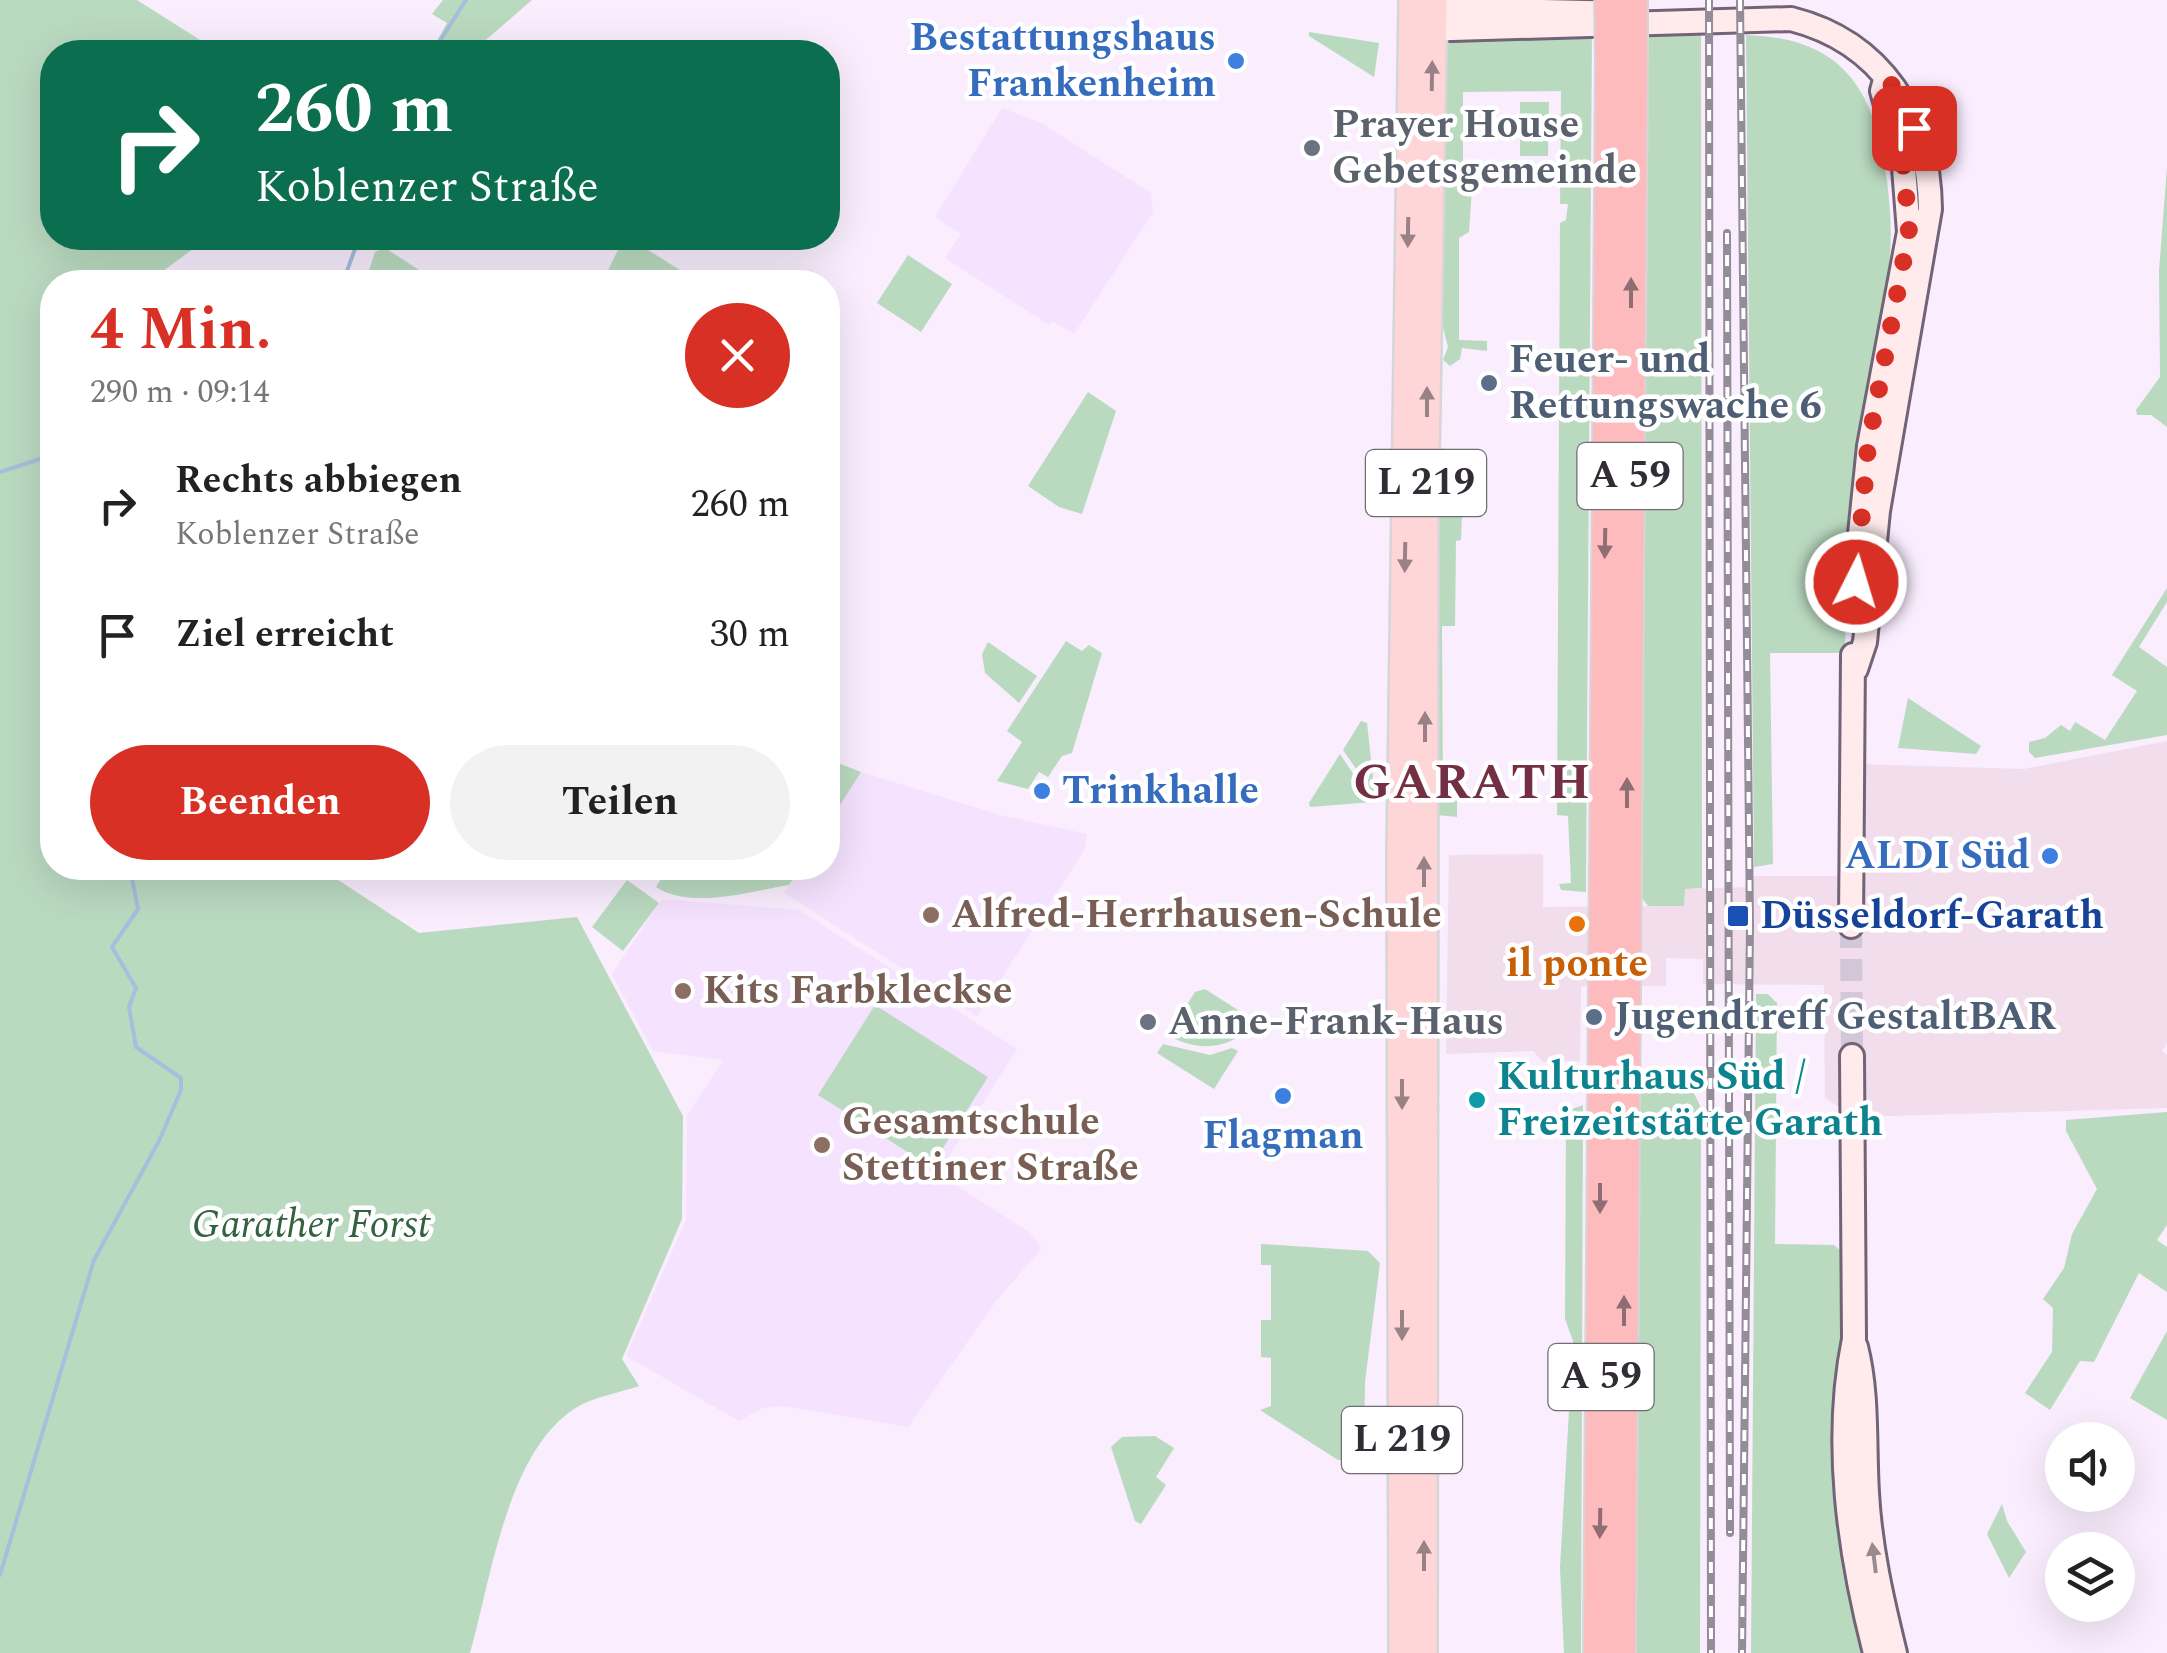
<!DOCTYPE html>
<html lang="de">
<head>
<meta charset="utf-8">
<style>
  body { margin:0; font-family:Spectral,serif; background:#f2f2f2; color:#222; height:100vh; display:flex; flex-direction:column; font-size:38px; white-space:nowrap }
  * { box-sizing:border-box; margin:0 }
  p { font-size:32px; color:#767676 }
  .icon { flex:none; width:55px; height:55px; fill:none; stroke:currentColor; stroke-width:2; stroke-linecap:round; stroke-linejoin:round }
  .map { position:relative; flex:1; overflow:hidden }
  .panel { position:absolute; left:40px; top:270px; width:800px; height:610px; display:flex; flex-direction:column; background:#fff; border-radius:40px; box-shadow:0 10px 40px #0002 }
  .panel>* { flex:none }
  .guide { position:absolute; left:40px; top:40px; width:800px; height:210px; border-radius:40px; box-shadow:0 10px 40px #0002; background:#0b6e4f; color:#fff; overflow:hidden }
  .tools { position:absolute; left:2045px; top:1422px; display:grid; gap:20px }
  .tools a { display:grid; place-items:center; width:90px; height:90px; border-radius:50%; background:#fff; box-shadow:0 10px 40px #0002; font-size:50px }
  .pin { position:absolute; display:grid; place-items:center; width:85px; height:85px; color:#fff; margin:-42px; border-radius:20px; box-shadow:0 5px 15px #0006 }
  .me { position:absolute; width:110px; margin:-55px; rotate:5deg; stroke-linejoin:round; filter:drop-shadow(0 0 8px #0008) }
  .turn { display:flex; align-items:center; gap:35px; height:210px; padding:0 50px; font-size:45px }
  .turn .icon { width:130px; height:130px; stroke-width:2.5 }
  .turn b { display:block; font-size:70px; line-height:85px }
  .round { display:grid; place-items:center; flex:none; width:105px; height:105px; border-radius:52px; background:#f2f2f2 }
  .head { display:flex; align-items:center; justify-content:space-between; height:170px; padding:0 50px }
  h1 { font-size:60px; font-weight:700; line-height:75px; color:#d93025 }
  .action { display:flex; gap:20px; margin-top:auto; padding:20px 50px }
  .action a { flex:1; height:115px; border-radius:60px; background:#d93025; color:#fff; font-size:40px; font-weight:700; line-height:115px; text-align:center }
  .action a+a { background:#f2f2f2; color:#222 }
  ul { padding:0; list-style:none }
  li { display:flex; align-items:center; gap:30px; height:130px; padding:0 50px }
  li div { flex:1 }
  li b { display:block; font-size:38px }
  li em { font-style:normal }
  .map>svg:first-child { display:block }
  .commercial { fill:#f1ddec }
  .built { fill:#f5e2fe }
  .green { fill:#badac0 }
  .lines { fill:none; stroke-linecap:round; stroke-linejoin:round }
  .stream { stroke:#a7bedc; stroke-width:4 }
  .secondary-tunnel { stroke:#d1c7d6; stroke-width:22; stroke-dasharray:22 11; stroke-linecap:butt }
  .secondary-casing { stroke:#706476; stroke-width:28 }
  .primary-casing { stroke:#d6d5d7; stroke-width:30 }
  .highway-casing { stroke:#d6d5d7; stroke-width:32 }
  .secondary { stroke:#ffebec; stroke-width:22 }
  .primary { stroke:#fed6d8; stroke-width:25 }
  .highway { stroke:#febbbe; stroke-width:28 }
  .rail-casing { stroke:#958c99; stroke-width:8 }
  .rail { stroke:#fff; stroke-width:4; stroke-dasharray:11; stroke-linecap:butt }
  .highway-bridge-casing { stroke:#d6d5d7; stroke-width:32; stroke-linecap:butt }
  .highway-bridge { stroke:#febbbe; stroke-width:28 }
  .oneway { fill:#988286 }
  .oneway2 { fill:#8e6d73 }
  .oneway3 { fill:#988c90 }
  .route { stroke:#d93025; stroke-width:18; stroke-dasharray:0 32.4 }
  .shop-dot { fill:#3f7fe0; stroke:#fff; stroke-width:4 }
  .worship-dot { fill:#6b7280; stroke:#fff; stroke-width:4 }
  .service-dot { fill:#5c6f8a; stroke:#fff; stroke-width:4 }
  .education-dot { fill:#8d6e63; stroke:#fff; stroke-width:4 }
  .transit-dot { fill:#1a4fb4; stroke:#fff; stroke-width:4 }
  .food-dot { fill:#e8710a; stroke:#fff; stroke-width:4 }
  .culture-dot { fill:#0f9aa8; stroke:#fff; stroke-width:4 }
  .labels { text-anchor:middle; dominant-baseline:central; stroke-width:9; stroke-linejoin:round; paint-order:stroke }
  .shield { fill:#fff; stroke:#706c72; stroke-width:2.5 }
  .shield-label { font-size:38px; font-weight:bold; fill:#322d35 }
  .shop-label { font-size:40px; font-weight:bold; fill:#366cbe; stroke:#fff; text-anchor:end }
  .worship-label { font-size:40px; font-weight:bold; fill:#5b616d; stroke:#fff; text-anchor:start }
  .service-label { font-size:40px; font-weight:bold; fill:#4e5e75; stroke:#fff; text-anchor:start }
  .education-label { font-size:40px; font-weight:bold; fill:#785e54; stroke:#fff; text-anchor:start }
  .transit-label { font-size:40px; font-weight:bold; fill:#164399; stroke:#fff; text-anchor:start }
  .food-label { font-size:40px; font-weight:bold; fill:#c56008; stroke:#fff }
  .culture-label { font-size:40px; font-weight:bold; fill:#0d838f; stroke:#fff; text-anchor:start }
  .park-label { font-size:40px; font-style:italic; fill:#32623e; stroke:#fff }
  .district-label { font-size:50px; font-weight:bold; letter-spacing:2.5px; fill:#752f44; stroke:#fff }
</style>
</head>
<body>
<div class="map">
<svg width="2167" height="1653" viewBox="0 0 2167 1653">
  <rect width="100%" height="100%" fill="#f9edfe"/>
  <!-- commercial -->
  <path class="commercial" d="M 2167,741 L 2167,1043 L 2162,1051 L 2167,1055 L 2167,1108 L 1855,1117 L 1825,1098 L 1824,985 L 1703,984 L 1703,959 L 1666,958 L 1666,986 L 1581,986 L 1580,1061 L 1543,1062 L 1533,1051 L 1446,1054 L 1449,855 L 1543,854 L 1543,907 L 1684,906 L 1685,889 L 1750,887 L 1751,876 L 1853,876 L 1855,764 L 2024,769 Z"/>
  <!-- built -->
  <path class="built" d="M 1002,108 L 1041,123 L 1151,193 L 1153,212 L 1074,334 L 1052,321 L 1049,325 L 945,258 L 961,234 L 935,217 Z
    M 861,772 L 1000,815 L 1087,834 L 1085,849 L 977,1016 L 784,893 L 800,868 L 828,868 L 828,824 Z
    M 662,899 L 799,910 L 1017,1049 L 938,1174 L 1029,1232 L 1042,1248 L 996,1301 L 908,1427 L 783,1406 L 762,1408 L 739,1421 L 626,1356 L 686,1220 L 687,1116 L 723,1060 L 653,1051 L 612,974 Z"/>
  <!-- green -->
  <path class="green" d="M 0,0 L 137,0 L 219,52 L 52,52 L 52,238 L 208,238 L 148,282 L 52,282 L 52,868 L 326,868 L 326,872 L 419,933 L 577,917 L 683,1116 L 682,1219 L 622,1359 L 639,1386 C 619,1393 592,1397 574,1409 C 507,1453 491,1579 470,1653 L 0,1653 Z
    M 443,0 L 532,0 L 472,52 L 431,52 L 447,23 L 432,14 Z
    M 1646,27 L 1701,29 L 1702,888 L 1685,889 L 1684,906 L 1648,906 L 1639,894 Z
    M 1309,32 L 1379,43 L 1374,77 L 1309,36 Z
    M 1592,33 L 1586,892 L 1561,890 L 1559,884 L 1571,883 L 1568,816 L 1557,815 L 1560,223 L 1566,220 L 1568,204 L 1560,204 L 1561,91 L 1463,92 L 1463,166 L 1525,165 L 1525,180 L 1511,179 L 1503,172 L 1473,172 L 1469,232 L 1459,238 L 1459,340 L 1487,341 L 1487,351 L 1462,348 L 1460,359 L 1450,366 L 1443,360 L 1448,347 L 1436,300 L 1442,285 L 1444,243 L 1443,47 L 1463,36 Z
    M 1746,35 C 1844,38 1875,90 1887,181 C 1892,222 1893,254 1884,295 L 1889,296 L 1862,441 L 1844,653 L 1770,653 L 1773,864 L 1754,867 Z
    M 1520,102 L 1549,102 L 1548,156 L 1520,156 Z
    M 2167,167 L 2167,427 L 2151,415 L 2137,415 L 2136,410 L 2160,377 L 2159,271 Z
    M 624,238 L 629,238 L 699,282 L 602,282 Z
    M 385,248 L 427,275 L 429,282 L 365,282 L 375,252 Z
    M 908,255 L 952,284 L 921,332 L 877,303 Z
    M 1088,392 L 1116,411 L 1082,514 L 1059,507 L 1028,486 Z
    M 1437,516 L 1462,516 L 1461,540 L 1456,541 L 1455,626 L 1442,626 L 1443,792 L 1457,792 L 1457,817 L 1437,815 Z
    M 2167,588 L 2167,602 L 2139,647 L 2167,667 L 2167,735 L 2035,758 L 2029,752 L 2029,742 L 2045,738 L 2061,725 L 2070,731 L 2075,722 L 2105,740 L 2137,691 L 2112,675 Z
    M 1066,641 L 1082,651 L 1089,645 L 1102,653 L 1072,753 L 1062,756 L 1048,777 L 1039,772 L 1028,789 L 997,781 L 1022,742 L 1007,731 Z
    M 988,642 L 1037,676 L 1019,703 L 985,673 L 982,654 Z
    M 1908,698 L 1981,746 L 1976,754 L 1898,748 Z
    M 1361,721 L 1367,723 L 1375,796 L 1343,750 Z
    M 1340,754 L 1372,802 L 1310,807 L 1309,803 Z
    M 828,759 L 861,772 L 828,824 Z
    M 668,868 L 800,868 L 789,885 C 751,891 690,910 656,887 Z
    M 627,880 L 659,903 L 623,951 L 592,927 Z
    M 1205,989 L 1255,1021 C 1234,1050 1197,1053 1168,1035 L 1195,992 Z
    M 1756,994 L 1768,994 L 1777,1003 L 1775,1244 L 1834,1245 L 1840,1250 L 1840,1378 L 1866,1653 L 1751,1653 Z
    M 875,1005 L 988,1077 L 931,1167 L 818,1095 Z
    M 1163,1044 L 1210,1055 L 1232,1048 L 1238,1051 L 1214,1089 L 1157,1053 Z
    M 1638,1093 L 1694,1093 L 1701,1108 L 1700,1653 L 1634,1653 Z
    M 1583,1105 L 1581,1653 L 1564,1653 L 1560,1568 L 1573,1341 L 1565,1319 L 1566,1111 Z
    M 2167,1112 L 2167,1225 L 2157,1240 L 2167,1247 L 2167,1292 L 2139,1273 L 2094,1362 L 2080,1361 L 2050,1410 L 2025,1393 L 2052,1352 L 2053,1308 L 2043,1299 L 2064,1268 L 2072,1234 L 2097,1189 L 2066,1131 L 2066,1120 Z
    M 1261,1244 L 1368,1251 L 1380,1263 L 1365,1382 L 1364,1459 L 1338,1460 L 1260,1410 L 1271,1406 L 1271,1358 L 1261,1357 L 1261,1320 L 1271,1320 L 1271,1265 L 1261,1265 Z
    M 2167,1331 L 2167,1420 L 2130,1398 Z
    M 1155,1436 L 1174,1448 L 1156,1477 L 1166,1485 L 1141,1524 L 1135,1521 L 1111,1447 L 1122,1437 Z
    M 2002,1504 L 2007,1521 L 2026,1552 L 2009,1578 L 1987,1534 Z"/>
  <g class="lines">
    <!-- stream -->
    <path class="stream" d="M 433,52 L 466,0
      M 343,282 L 359,238
      M 0,472 L 52,455
      M 0,1575 L 94,1260 L 159,1141 L 181,1090 L 181,1078 L 136,1047 L 129,1007 L 136,988 L 112,947 L 138,909 L 130,868"/>
    <!-- secondary-tunnel -->
    <path class="secondary-tunnel" d="M 1851,926 L 1852,1056"/>
    <!-- secondary casing -->
    <g class="secondary-casing">
      <path id="secondary" d="M 1418,8 L 1626,13
        M 1419,30 L 1791,19 C 1882,42 1929,117 1930,209 L 1878,511 L 1865,642 L 1856,669
        M 1857,563 L 1869,446 L 1909,232 L 1904,168 L 1882,91 L 1885,80
        M 1851,926 L 1853,655
        M 1852,1056 L 1854,1339 C 1833,1442 1849,1552 1875,1653
        M 1856,1347 C 1868,1395 1864,1444 1867,1493 C 1870,1548 1882,1600 1895,1653"/>
    </g>
    <!-- primary casing -->
    <g class="primary-casing">
      <path id="primary" d="M 1402,1653 L 1400,856 L 1412,0
        M 1424,1653 L 1425,517 L 1434,0"/>
    </g>
    <!-- highway casing -->
    <g class="highway-casing">
      <path id="highway" d="M 1598,1653 L 1610,61
        M 1621,1653 L 1633,61"/>
    </g>
    <!-- secondary -->
    <use href="#secondary" class="secondary"/>
    <!-- primary -->
    <use href="#primary" class="primary"/>
    <!-- highway -->
    <use href="#highway" class="highway"/>
    <!-- rail casing -->
    <g class="rail-casing">
      <path id="rail" d="M 1709,0 L 1711,1653
        M 1740,0 L 1750,925 L 1742,1653
        M 1727,233 L 1730,1533"/>
    </g>
    <!-- rail -->
    <use href="#rail" class="rail"/>
    <!-- highway-bridge casing -->
    <g class="highway-bridge-casing">
      <path id="highway-bridge" d="M 1609,0 L 1610,61
        M 1633,61 L 1633,0"/>
    </g>
    <!-- highway-bridge -->
    <use href="#highway-bridge" class="highway-bridge"/>
  </g>
  <!-- one-way arrows -->
  <defs><path id="oneway-solid" d="M-6-.8H1V-3.2L6.5 0L1 3.2V.8H-6Z" transform="scale(2.5)"/></defs>
  <g class="oneway">
    <use href="#oneway-solid" transform="translate(1432 76) rotate(-89)"/>
    <use href="#oneway-solid" transform="translate(1408 232) rotate(91)"/>
    <use href="#oneway-solid" transform="translate(1427 402) rotate(-90)"/>
    <use href="#oneway-solid" transform="translate(1405 557) rotate(91)"/>
    <use href="#oneway-solid" transform="translate(1425 727) rotate(-90)"/>
    <use href="#oneway-solid" transform="translate(1424 872) rotate(-90)"/>
    <use href="#oneway-solid" transform="translate(1402 1094) rotate(90)"/>
    <use href="#oneway-solid" transform="translate(1402 1325) rotate(90)"/>
    <use href="#oneway-solid" transform="translate(1424 1556) rotate(-90)"/>
  </g>
  <g class="oneway2">
    <use href="#oneway-solid" transform="translate(1631 293) rotate(-90)"/>
    <use href="#oneway-solid" transform="translate(1605 543) rotate(91)"/>
    <use href="#oneway-solid" transform="translate(1627 793) rotate(-90)"/>
    <use href="#oneway-solid" transform="translate(1600 1198) rotate(90)"/>
    <use href="#oneway-solid" transform="translate(1624 1311) rotate(-90)"/>
    <use href="#oneway-solid" transform="translate(1600 1523) rotate(91)"/>
  </g>
  <use class="oneway3" href="#oneway-solid" transform="translate(1874 1558) rotate(-97)"/>
  <g class="lines">
    <!-- route -->
    <path class="route" d="M 1856,582 L 1868,446 L 1909,232 L 1904,168 L 1882,91 L 1885,80 L 1902,93 L 1914,128"/>
  </g>
  <!-- markers -->
  <g class="shop-dot">
    <circle cx="1236" cy="61" r="10"/>
    <circle cx="1042" cy="791" r="10"/>
    <circle cx="2050" cy="856" r="10"/>
    <circle cx="1283" cy="1096" r="10"/>
  </g>
  <g class="worship-dot">
    <circle cx="1312" cy="148" r="10"/>
    <circle cx="1148" cy="1022" r="10"/>
  </g>
  <g class="service-dot">
    <circle cx="1489" cy="383" r="10"/>
    <circle cx="1594" cy="1017" r="10"/>
  </g>
  <g class="education-dot">
    <circle cx="931" cy="915" r="10"/>
    <circle cx="683" cy="991" r="10"/>
    <circle cx="822" cy="1145" r="10"/>
  </g>
  <rect class="transit-dot" x="1726" y="904" width="24" height="24" rx="5"/>
  <circle class="food-dot" cx="1577" cy="924" r="10"/>
  <circle class="culture-dot" cx="1477" cy="1100" r="10"/>
  <g class="labels">
    <!-- shield labels -->
    <g class="shield">
      <rect x="1577.5" y="443" width="105" height="66" rx="8"/>
      <rect x="1366" y="450" width="120" height="66" rx="8"/>
      <rect x="1548.5" y="1344" width="105" height="66" rx="8"/>
      <rect x="1342" y="1407" width="120" height="66" rx="8"/>
    </g>
    <g class="shield-label">
      <text x="1630" y="476">A 59</text>
      <text x="1426" y="483">L 219</text>
      <text x="1601" y="1377">A 59</text>
      <text x="1402" y="1440">L 219</text>
    </g>
    <!-- shop labels -->
    <g class="shop-label">
      <text x="1216" y="38">Bestattungshaus<tspan x="1216" dy="46">Frankenheim</tspan></text>
      <text x="1062" y="791" text-anchor="start">Trinkhalle</text>
      <text x="2030" y="856">ALDI Süd</text>
      <text x="1283" y="1136" text-anchor="middle">Flagman</text>
    </g>
    <!-- worship labels -->
    <g class="worship-label">
      <text x="1332" y="125">Prayer House<tspan x="1332" dy="46">Gebetsgemeinde</tspan></text>
      <text x="1168" y="1022">Anne-Frank-Haus</text>
    </g>
    <!-- service labels -->
    <g class="service-label">
      <text x="1509" y="360">Feuer- und<tspan x="1509" dy="46">Rettungswache 6</tspan></text>
      <text x="1614" y="1017">Jugendtreff GestaltBAR</text>
    </g>
    <!-- education labels -->
    <g class="education-label">
      <text x="951" y="915">Alfred-Herrhausen-Schule</text>
      <text x="703" y="991">Kits Farbkleckse</text>
      <text x="842" y="1122">Gesamtschule<tspan x="842" dy="46">Stettiner Straße</tspan></text>
    </g>
    <!-- transit labels -->
    <g class="transit-label">
      <text x="1760" y="916">Düsseldorf-Garath</text>
    </g>
    <!-- food labels -->
    <g class="food-label">
      <text x="1577" y="964">il ponte</text>
    </g>
    <!-- culture labels -->
    <g class="culture-label">
      <text x="1497" y="1077">Kulturhaus Süd /<tspan x="1497" dy="46">Freizeitstätte Garath</tspan></text>
    </g>
    <!-- park labels -->
    <g class="park-label">
      <text x="311" y="1225">Garather Forst</text>
    </g>
    <!-- district labels -->
    <g class="district-label">
      <text x="1473" y="783">GARATH</text>
    </g>
  </g>
</svg>
<div class="tools">
<a><svg class="icon" aria-label="sound" viewBox="0 0 24 24"><path d="M4 9h4l5-4v14l-5-4H4zM17 9q2 3 0 6"/></svg></a>
<a><svg class="icon" aria-label="layers" viewBox="0 0 24 24"><path d="M12 4l9 5-9 5-9-5zM3 14l9 5 9-5"/></svg></a>
</div>
<div class="pin" style="left:1914px;top:128px;background:#d93025"><svg class="icon" aria-label="arrive" viewBox="0 0 24 24"><path d="M6 21V4h12l-3 4 3 4H6"/></svg></div>
<svg class="me" style="left:1856px;top:582px" viewBox="-20 -20 40 40"><circle r="17" fill="#d93025" stroke="#fff" stroke-width="3"/><path d="M0-11L8 9 0 5-8 9z" fill="#fff"/></svg>
<div class="guide">
<div class="turn"><svg class="icon" aria-label="right" viewBox="0 0 24 24"><path d="M7 20v-9h11M14 6l5 5-5 5"/></svg><div><b>260 m</b>Koblenzer Straße</div></div>
</div>
<section class="panel">
<div class="head"><div><h1>4 Min.</h1><p>290 m · 09:14</p></div><a class="round" style="background:#d93025;color:#fff"><svg class="icon" aria-label="close" viewBox="0 0 24 24"><path d="M6 6l12 12M18 6L6 18"/></svg></a></div>
<ul>
<li><svg class="icon" aria-label="right" viewBox="0 0 24 24"><path d="M7 20v-9h11M14 6l5 5-5 5"/></svg><div><b>Rechts abbiegen</b><p>Koblenzer Straße</p></div><em>260 m</em></li>
<li><svg class="icon" aria-label="arrive" viewBox="0 0 24 24"><path d="M6 21V4h12l-3 4 3 4H6"/></svg><div><b>Ziel erreicht</b></div><em>30 m</em></li>
</ul>
<div class="action"><a>Beenden</a><a>Teilen</a></div>
</section>
</div>
</body>
</html>
